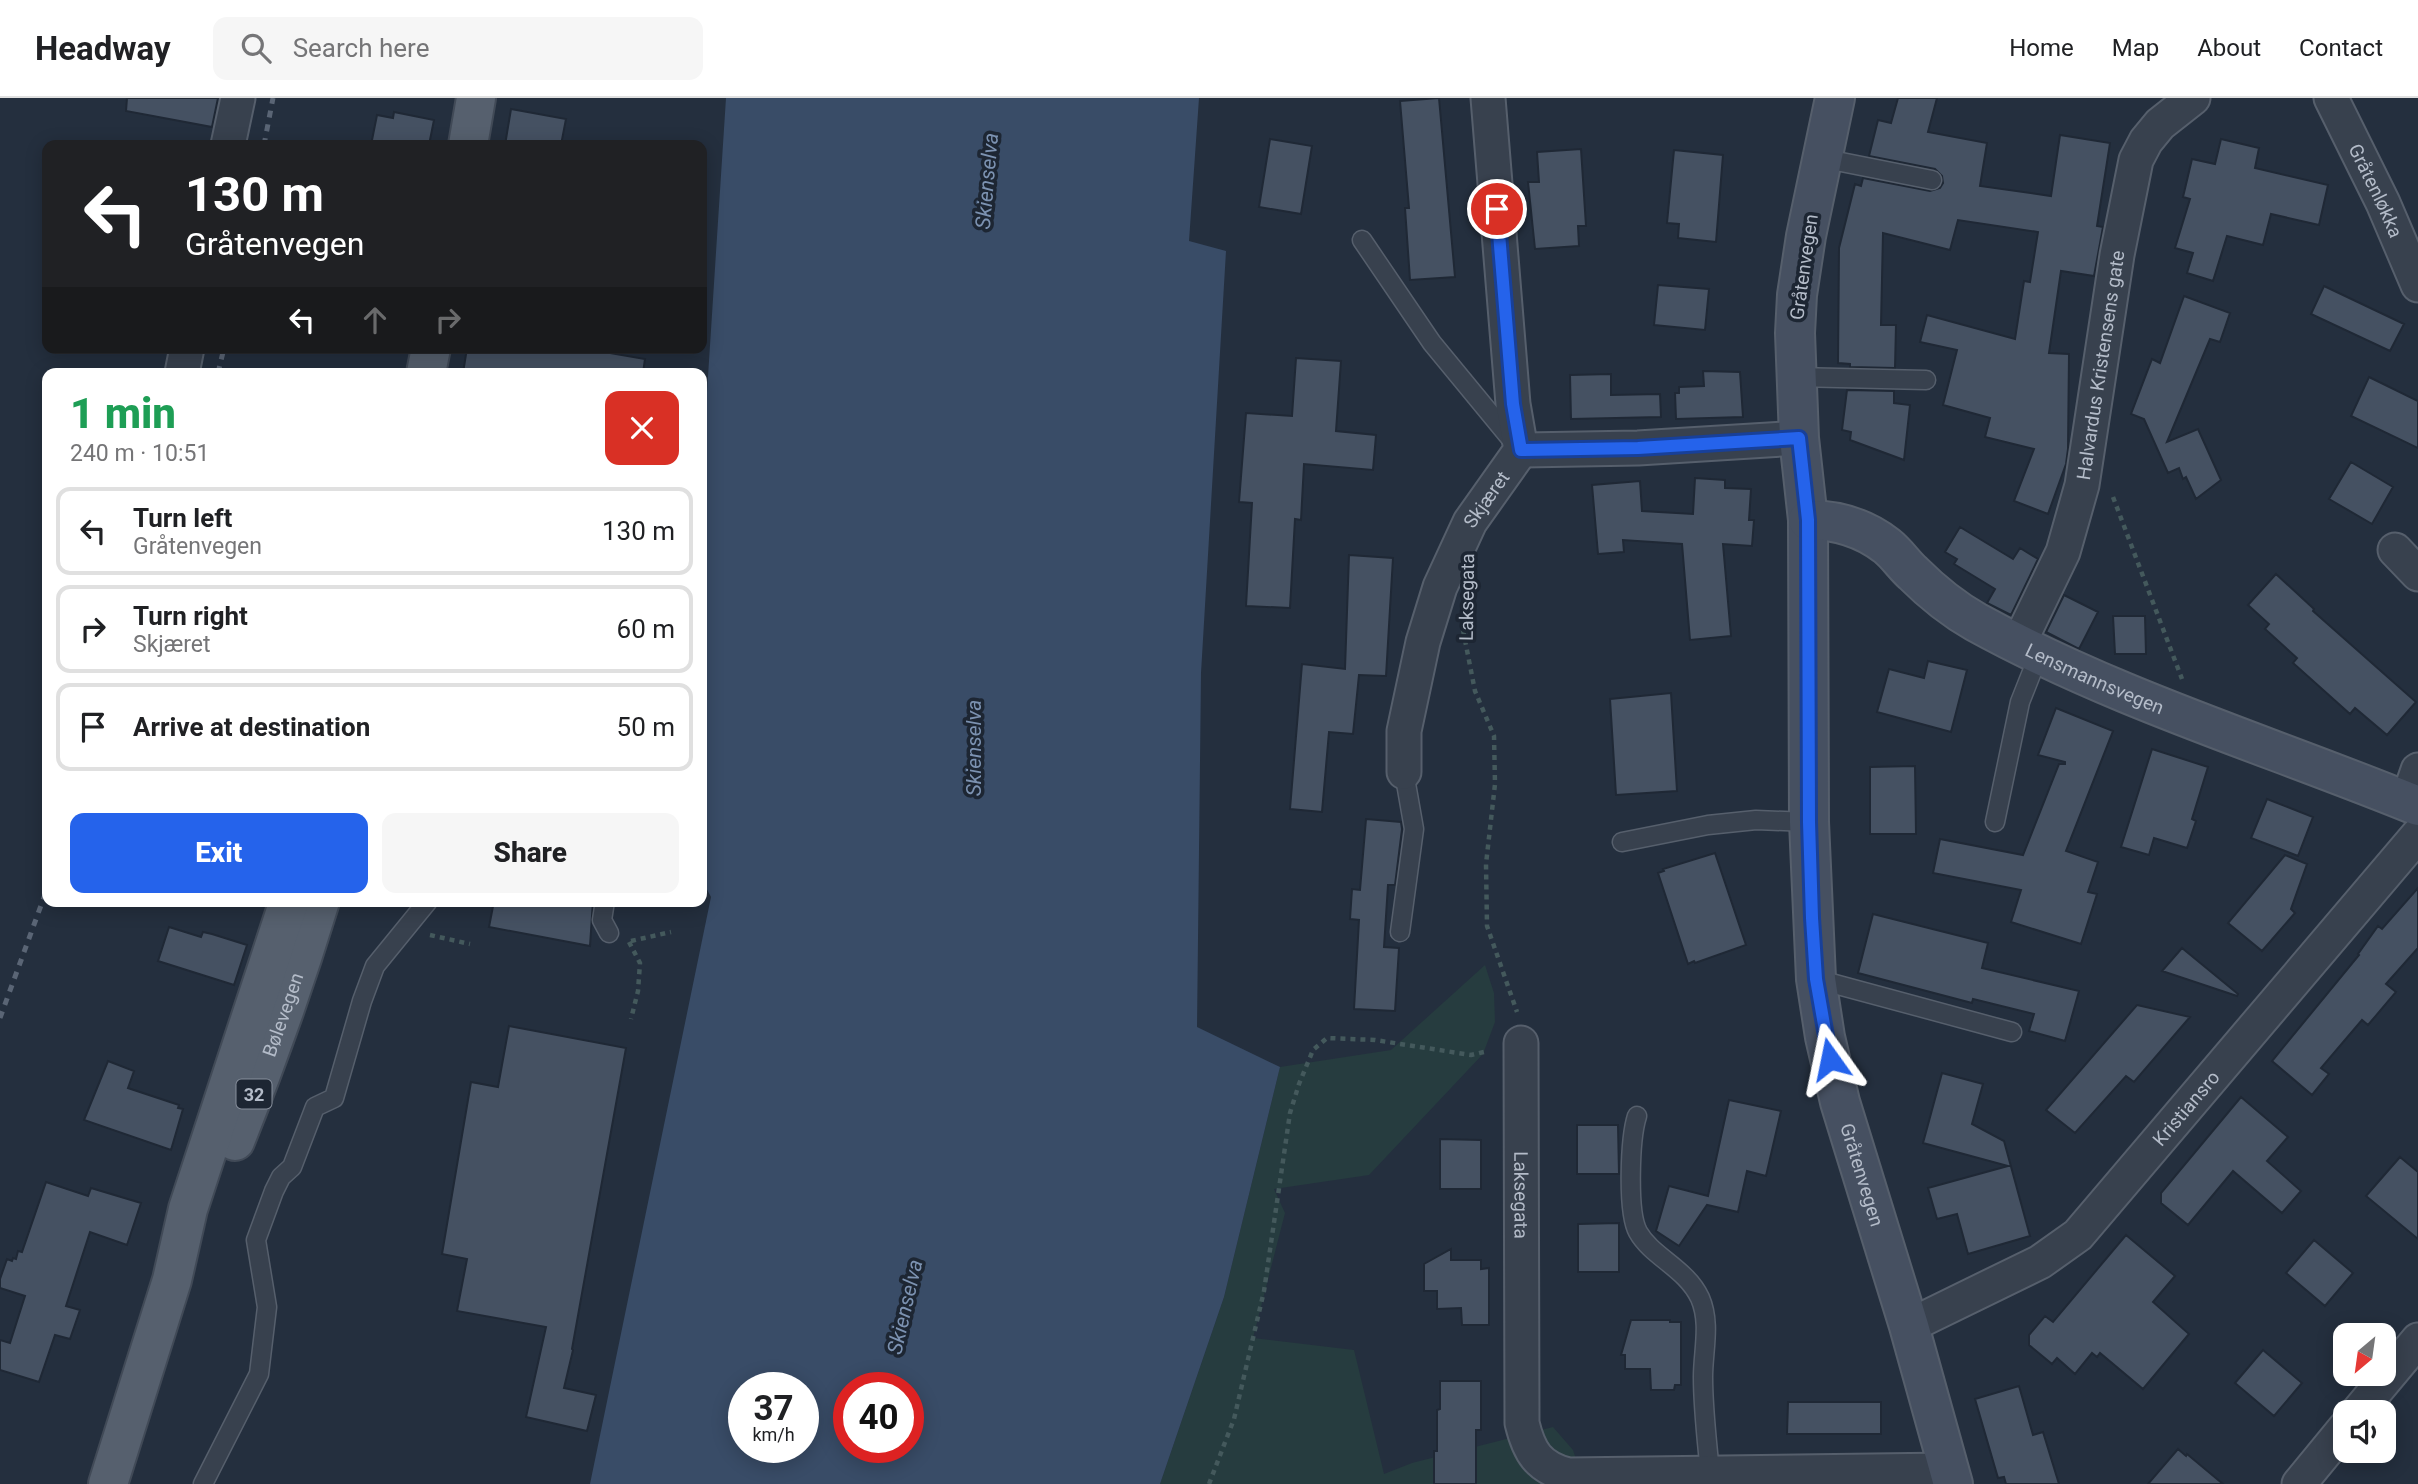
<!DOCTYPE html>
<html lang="en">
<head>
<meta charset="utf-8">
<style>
  body { margin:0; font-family:Roboto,sans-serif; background:#f6f6f6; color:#202124; height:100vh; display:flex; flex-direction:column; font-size:26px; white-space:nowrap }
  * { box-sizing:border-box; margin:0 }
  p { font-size:23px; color:#757577 }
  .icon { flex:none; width:38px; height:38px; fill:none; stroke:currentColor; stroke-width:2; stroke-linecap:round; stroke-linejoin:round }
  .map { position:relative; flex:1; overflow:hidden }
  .side { position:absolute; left:42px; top:270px; width:665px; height:539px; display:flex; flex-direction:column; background:#fff; border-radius:14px; box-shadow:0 4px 18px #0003 }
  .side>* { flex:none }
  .guide { position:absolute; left:42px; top:42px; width:665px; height:214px; border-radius:14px; box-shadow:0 4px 18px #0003; background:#202124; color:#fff; overflow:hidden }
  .needle { width:46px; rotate:209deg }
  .buttons { position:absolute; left:2333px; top:1225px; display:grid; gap:14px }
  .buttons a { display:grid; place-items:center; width:63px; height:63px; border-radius:14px; background:#fff; box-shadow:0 4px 18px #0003; font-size:35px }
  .speed { position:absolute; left:728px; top:1274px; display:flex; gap:14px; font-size:35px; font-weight:700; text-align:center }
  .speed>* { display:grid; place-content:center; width:91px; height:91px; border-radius:50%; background:#fff; box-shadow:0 4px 18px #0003; line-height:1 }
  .speed small { font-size:18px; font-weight:400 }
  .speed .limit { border:10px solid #d22; background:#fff; color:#111 }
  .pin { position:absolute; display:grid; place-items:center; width:60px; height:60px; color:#fff; margin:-30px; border:4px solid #fff; border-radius:50%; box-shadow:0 2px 7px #0007 }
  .me { position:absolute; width:77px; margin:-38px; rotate:348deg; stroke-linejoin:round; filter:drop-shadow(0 0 5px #0008) }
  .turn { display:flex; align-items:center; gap:24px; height:147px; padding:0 28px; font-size:32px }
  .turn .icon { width:91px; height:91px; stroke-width:2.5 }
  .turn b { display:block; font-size:49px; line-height:60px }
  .lanes { display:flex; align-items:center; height:66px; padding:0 28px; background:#0003; justify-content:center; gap:35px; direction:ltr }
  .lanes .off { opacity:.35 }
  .round { display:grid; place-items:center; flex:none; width:74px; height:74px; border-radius:14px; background:#f6f6f6 }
  .overview { display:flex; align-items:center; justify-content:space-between; height:119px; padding:0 28px }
  h1 { font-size:42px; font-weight:800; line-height:52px; color:#1e9e55 }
  .button { display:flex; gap:14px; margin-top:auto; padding:14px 28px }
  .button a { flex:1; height:80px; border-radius:14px; background:#2563eb; color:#fff; font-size:28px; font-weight:800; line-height:80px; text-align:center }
  .button a+a { background:#f6f6f6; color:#202124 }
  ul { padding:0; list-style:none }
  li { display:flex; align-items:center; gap:21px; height:88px; margin:0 14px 10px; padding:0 14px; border:4px solid #e0e0e0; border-radius:14px }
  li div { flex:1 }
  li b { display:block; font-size:26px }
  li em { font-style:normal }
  header { display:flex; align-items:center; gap:42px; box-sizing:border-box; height:98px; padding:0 35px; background:#fff; border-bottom:2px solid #e0e0e0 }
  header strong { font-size:33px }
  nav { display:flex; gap:38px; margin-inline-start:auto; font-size:24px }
  .search { width:490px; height:63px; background:#f6f6f6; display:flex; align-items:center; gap:18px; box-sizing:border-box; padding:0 24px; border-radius:14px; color:#757577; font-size:26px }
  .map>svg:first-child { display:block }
  .green { fill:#263c3f }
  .water { fill:#394c67; fill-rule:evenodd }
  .building { fill:#455162; stroke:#1f2835; stroke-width:2 }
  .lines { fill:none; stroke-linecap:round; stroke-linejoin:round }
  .lane-casing { stroke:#565f6c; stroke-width:21 }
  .street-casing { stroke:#565f6c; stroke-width:37 }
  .secondary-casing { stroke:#565f6c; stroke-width:42 }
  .primary-casing { stroke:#414a57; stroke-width:42 }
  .path { stroke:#44595c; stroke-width:4.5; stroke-dasharray:5 5; stroke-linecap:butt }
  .lane { stroke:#38414e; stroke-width:18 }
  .street { stroke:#38414e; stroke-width:33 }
  .secondary { stroke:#465061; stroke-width:38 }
  .primary { stroke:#56606e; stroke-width:38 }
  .rail { stroke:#5a6575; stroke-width:5; stroke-dasharray:7 7; stroke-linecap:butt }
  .route-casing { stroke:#184099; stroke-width:18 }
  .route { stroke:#2563eb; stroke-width:12 }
  .labels { text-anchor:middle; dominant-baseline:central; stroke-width:7; stroke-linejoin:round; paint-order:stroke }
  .shield { fill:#1d2633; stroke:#878f9c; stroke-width:2 }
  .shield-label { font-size:18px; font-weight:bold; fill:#b4bcc9 }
  .street-label { font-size:19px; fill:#b4bcc9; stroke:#1d2633 }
  .water-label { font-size:21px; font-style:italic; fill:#7c92b1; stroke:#1d2633 }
</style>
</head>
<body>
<header>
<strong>Headway</strong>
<div class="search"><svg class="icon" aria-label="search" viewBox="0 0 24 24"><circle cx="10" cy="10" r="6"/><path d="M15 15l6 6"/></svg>Search here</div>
<nav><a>Home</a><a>Map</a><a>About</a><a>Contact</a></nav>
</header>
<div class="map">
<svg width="2418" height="1386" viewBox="0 0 2418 1386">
  <rect width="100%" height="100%" fill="#242f3e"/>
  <!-- green -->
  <path class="green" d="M 1485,867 L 1494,895 L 1495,924 L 1483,956 L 1369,1077 L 1274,1091 L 1285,1115 L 1253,1240 L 1354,1252 L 1384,1376 L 1412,1365 L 1553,1329 L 1573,1352 L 1584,1386 L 1160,1386 L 1224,1199 L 1280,969 L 1391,952 Z"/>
  <!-- water -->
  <path class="water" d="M 726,0 L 1199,0 L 1189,143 L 1226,153 L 1201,575 L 1197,929 L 1280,969 L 1224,1199 L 1160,1386 L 590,1386 L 711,799 L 702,782 L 702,371 ZM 744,1290 L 803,1290 L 803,1349 L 744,1349 ZM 849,1290 L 908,1290 L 908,1349 L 849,1349 Z"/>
  <!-- building -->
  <path class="building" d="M 127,0 L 218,0 L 212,29 L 126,13 Z
    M 1439,0 L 1455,179 L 1410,182 L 1405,110 L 1409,110 L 1400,3 Z
    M 1898,0 L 1937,0 L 1928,34 L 1987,45 L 1980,88 L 2051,98 L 2060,37 L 2110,45 L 2097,128 L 2103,129 L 2094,178 L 2061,173 L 2049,255 L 2069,256 L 2068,351 L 2066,366 L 2048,416 L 2014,403 L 2034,351 L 1985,339 L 1990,320 L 1943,307 L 1957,252 L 1920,244 L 1927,217 L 2015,241 L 2024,183 L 2030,184 L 2038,134 L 1958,122 L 1950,152 L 1883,135 L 1881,227 L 1896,227 L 1895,270 L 1850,269 L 1850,266 L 1838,265 L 1839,150 L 1855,86 L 1861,88 L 1863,80 L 1930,93 L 1940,90 L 1943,85 L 1942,78 L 1935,71 L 1869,58 L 1878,22 L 1891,25 Z
    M 511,11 L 566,21 L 561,47 L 505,47 Z
    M 394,14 L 434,22 L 429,47 L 371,47 L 377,17 L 393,20 Z
    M 1270,41 L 1312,48 L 1301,116 L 1259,109 Z
    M 2221,41 L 2259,50 L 2255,70 L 2328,87 L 2319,127 L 2271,116 L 2263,147 L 2227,138 L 2213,183 L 2187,175 L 2193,155 L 2175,150 L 2190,101 L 2183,99 L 2192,61 L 2215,66 Z
    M 1581,51 L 1586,128 L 1578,128 L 1579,148 L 1535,151 L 1528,84 L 1539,84 L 1537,54 Z
    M 1674,52 L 1723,57 L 1716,144 L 1678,140 L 1679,126 L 1667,125 Z
    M 1658,187 L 1709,191 L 1705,232 L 1654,227 Z
    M 2324,188 L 2404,226 L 2390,253 L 2311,216 Z
    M 2184,198 L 2230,215 L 2220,244 L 2210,241 L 2167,344 L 2198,331 L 2221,382 L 2196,401 L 2186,379 L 2183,381 L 2179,370 L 2168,375 L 2144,321 L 2131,316 L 2152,261 L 2160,265 Z
    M 467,250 L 581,250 L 645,261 L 643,275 L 463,275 Z
    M 1296,260 L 1341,263 L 1336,333 L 1376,337 L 1373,372 L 1304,366 L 1301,422 L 1295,421 L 1290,510 L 1246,508 L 1252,405 L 1239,404 L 1246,315 L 1292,318 Z
    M 1703,273 L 1740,274 L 1743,319 L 1676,321 L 1675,295 L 1679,295 L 1679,289 L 1704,288 Z
    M 1611,276 L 1611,297 L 1660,296 L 1661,319 L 1571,321 L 1570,277 Z
    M 2369,279 L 2418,303 L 2418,350 L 2351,318 Z
    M 1847,292 L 1894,293 L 1894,305 L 1910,307 L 1904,362 L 1850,342 L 1851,334 L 1842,332 Z
    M 2351,364 L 2393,389 L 2372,426 L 2329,401 Z
    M 1695,380 L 1725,382 L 1725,390 L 1751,391 L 1749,422 L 1754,422 L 1752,448 L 1723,446 L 1731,538 L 1690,542 L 1682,446 L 1623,442 L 1624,454 L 1598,456 L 1592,387 L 1640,383 L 1642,413 L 1693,416 Z
    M 1960,429 L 2013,461 L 2020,450 L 2038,461 L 2011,517 L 1987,505 L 1995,491 L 1954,466 L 1957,461 L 1945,454 Z
    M 1349,457 L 1393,460 L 1386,578 L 1359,577 L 1353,636 L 1329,634 L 1322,714 L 1290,711 L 1302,566 L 1345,571 Z
    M 2276,476 L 2314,511 L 2313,513 L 2416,604 L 2387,637 L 2355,610 L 2350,616 L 2293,565 L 2297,560 L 2265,531 L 2269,526 L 2248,507 Z
    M 2064,497 L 2098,514 L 2079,551 L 2046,534 Z
    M 2113,518 L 2145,518 L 2146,556 L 2115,556 Z
    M 1928,563 L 1967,572 L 1951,634 L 1877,614 L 1889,571 L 1924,580 Z
    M 1671,595 L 1677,693 L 1616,697 L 1610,601 Z
    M 2056,610 L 2113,633 L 2066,753 L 2098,764 L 2088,794 L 2097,796 L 2081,846 L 2011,824 L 2021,792 L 1933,775 L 1940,741 L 2023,757 L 2059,666 L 2065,666 L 2065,664 L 2038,657 Z
    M 2152,651 L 2208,669 L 2192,721 L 2196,723 L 2187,750 L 2154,740 L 2149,757 L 2121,749 Z
    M 1915,668 L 1916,736 L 1870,736 L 1870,669 Z
    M 2267,701 L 2313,719 L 2298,758 L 2251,740 Z
    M 1366,721 L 1401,724 L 1402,731 L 1395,787 L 1388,787 L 1384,849 L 1399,850 L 1395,913 L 1354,911 L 1359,822 L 1350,821 L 1352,791 L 1360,792 Z
    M 1715,755 L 1746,847 L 1695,865 L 1694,863 L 1688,866 L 1658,775 L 1664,773 L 1663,771 Z
    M 2285,757 L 2307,766 L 2291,811 L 2295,815 L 2262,853 L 2228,825 Z
    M 2418,790 L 2418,850 L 2386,886 L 2396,894 L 2368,927 L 2362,922 L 2321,970 L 2329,976 L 2312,997 L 2272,963 L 2359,857 L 2358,856 L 2378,828 L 2382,831 Z
    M 494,803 L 593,803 L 590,848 L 489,829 Z
    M 1873,816 L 1988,845 L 1982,870 L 2079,893 L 2065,943 L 2029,933 L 2034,916 L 1973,901 L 1972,905 L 1858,875 Z
    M 169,829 L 201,839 L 203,834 L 212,836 L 247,847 L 234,887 L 158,863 Z
    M 2182,850 L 2238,896 L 2237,898 L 2162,873 Z
    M 2137,907 L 2190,919 L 2134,984 L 2126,978 L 2075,1035 L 2046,1012 Z
    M 509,928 L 626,950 L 572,1251 L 573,1252 L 564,1290 L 596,1297 L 587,1333 L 526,1319 L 546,1229 L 457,1213 L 467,1161 L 442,1156 L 471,984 L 498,989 Z
    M 108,963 L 134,973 L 128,990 L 179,1007 L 178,1010 L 183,1011 L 171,1052 L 84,1022 Z
    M 1942,975 L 1983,986 L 1972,1026 L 2004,1043 L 2030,1138 L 1968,1156 L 1957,1116 L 1937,1121 L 1928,1090 L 2008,1068 L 1923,1045 Z
    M 2241,999 L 2288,1039 L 2267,1063 L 2301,1093 L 2282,1115 L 2233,1073 L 2188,1127 L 2161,1105 L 2161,1095 Z
    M 1729,1002 L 1781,1013 L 1766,1078 L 1747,1073 L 1738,1114 L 1707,1107 L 1679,1148 L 1656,1133 L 1669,1088 L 1708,1098 Z
    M 1577,1027 L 1618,1027 L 1619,1076 L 1577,1076 Z
    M 1440,1041 L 1481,1042 L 1481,1091 L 1440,1091 Z
    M 2400,1059 L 2418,1074 L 2418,1141 L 2366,1098 Z
    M 46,1084 L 88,1098 L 91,1090 L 141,1105 L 127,1147 L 90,1134 L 66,1208 L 80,1212 L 70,1241 L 55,1237 L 39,1284 L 0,1272 L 0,1242 L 10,1245 L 25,1198 L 0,1190 L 0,1181 L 7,1161 L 12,1163 L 13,1160 L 16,1161 L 18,1153 L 22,1154 Z
    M 1619,1125 L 1619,1174 L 1578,1174 L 1578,1126 Z
    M 2126,1137 L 2175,1178 L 2153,1204 L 2189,1236 L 2143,1291 L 2100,1255 L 2097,1259 L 2092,1255 L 2075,1276 L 2057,1260 L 2052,1266 L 2029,1247 L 2029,1237 L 2045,1218 L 2053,1224 Z
    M 2314,1142 L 2353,1175 L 2325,1208 L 2286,1175 Z
    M 1451,1151 L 1451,1162 L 1481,1162 L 1481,1171 L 1489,1170 L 1489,1227 L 1462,1227 L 1461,1210 L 1437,1211 L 1437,1193 L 1424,1193 L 1424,1166 Z
    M 1631,1222 L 1670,1222 L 1670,1224 L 1681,1224 L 1681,1287 L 1675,1287 L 1674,1292 L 1651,1292 L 1650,1271 L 1625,1271 L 1625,1257 L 1621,1257 Z
    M 2263,1252 L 2302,1285 L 2274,1318 L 2235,1285 Z
    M 1440,1283 L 1481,1283 L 1481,1332 L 1476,1332 L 1476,1386 L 1434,1386 L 1434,1353 L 1437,1353 L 1437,1312 L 1440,1311 Z
    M 2019,1288 L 2033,1337 L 2043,1334 L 2059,1386 L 2006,1386 L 2004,1379 L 1998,1380 L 1975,1301 Z
    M 1788,1304 L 1881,1304 L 1881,1336 L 1787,1336 Z
    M 2178,1351 L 2186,1358 L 2187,1356 L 2223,1386 L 2148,1386 Z"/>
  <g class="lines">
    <!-- lane casing -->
    <g class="lane-casing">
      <path id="lane" d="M 1821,60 L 1932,82
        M 1362,142 L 1432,245 L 1516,347
        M 1795,279 L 1926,282
        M 1995,724 L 2020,604 L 2039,556
        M 1622,744 L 1708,727 L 1756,722 L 1809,724
        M 605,803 L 602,822 L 609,835
        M 1400,834 L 1414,731 L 1404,674
        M 1816,881 L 2012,934
        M 1637,1018 C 1630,1040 1627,1114 1638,1134 C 1652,1159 1686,1170 1700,1200 C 1711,1225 1703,1253 1703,1279 C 1703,1311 1707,1343 1710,1375
        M 203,1386 L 259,1276 L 267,1209 L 256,1142 L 274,1093 L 281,1079 L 292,1069 L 315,1009 L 334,1000 L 362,903 L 375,868 L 428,803"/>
    </g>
    <!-- street casing -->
    <g class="street-casing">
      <g id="street">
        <path id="s1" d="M 2331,0 L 2383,105 L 2418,187"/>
        <path d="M 228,47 L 238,0"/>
        <path d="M 182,275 L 187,250"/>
        <path d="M 1521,352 L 1638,350 L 1799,340"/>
        <path d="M 2395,452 L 2418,476"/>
        <path id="s2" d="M 2019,545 L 2063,454 L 2082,387 L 2117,157 L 2136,62 L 2146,43 L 2160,26 L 2193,0"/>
        <path id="s3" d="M 1404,674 L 1404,633 L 1423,544 L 1440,489 L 1470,424 L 1521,352 L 1513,306 L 1488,0"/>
        <path d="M 2407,704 L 2418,672"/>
        <path id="s4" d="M 1521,945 L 1522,1325 C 1529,1354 1538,1369 1568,1377 L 1948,1372"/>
        <path id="s5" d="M 1909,1228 L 2040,1164 L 2078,1137 L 2418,737"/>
        <path d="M 2358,1314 L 2418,1242"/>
        <path d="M 2299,1386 L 2345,1330"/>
      </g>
    </g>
    <!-- secondary casing -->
    <g class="secondary-casing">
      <g id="secondary">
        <path id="s6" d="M 1835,0 L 1806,138 L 1797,197 L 1795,235 L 1799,340 L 1808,422 L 1809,724 L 1816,881 L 1825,939 L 1840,1004 L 1909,1228 L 1953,1386"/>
        <path id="s7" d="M 1808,422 C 1837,422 1864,430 1887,448 C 1897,456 1904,467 1913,475 C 1932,494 1953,511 1976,524 C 2116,601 2271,648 2418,708"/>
      </g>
    </g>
    <!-- primary casing -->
    <g class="primary-casing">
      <g id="primary">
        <path d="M 468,47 L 476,0"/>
        <path d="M 426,275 L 431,250"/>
        <path id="s8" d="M 235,1043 C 267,964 295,885 320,803"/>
        <path d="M 108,1386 L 172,1182 L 188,1111 L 289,803"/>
      </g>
    </g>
    <!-- path -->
    <path class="path" d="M 2113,399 L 2182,581
      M 1463,532 L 1475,593 L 1494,638 L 1495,686 L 1486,766 L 1487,828 L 1517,914
      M 430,837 L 470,846
      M 631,843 L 671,834
      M 629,844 L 640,865 L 638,893 L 631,921
      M 1209,1386 L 1234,1321 L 1264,1193 L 1290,1015 L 1299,986 L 1313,952 L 1327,940 L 1375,942 L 1471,957 L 1488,953"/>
    <!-- lane -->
    <use href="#lane" class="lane"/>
    <!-- street -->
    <use href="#street" class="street"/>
    <!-- secondary -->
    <use href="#secondary" class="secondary"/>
    <!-- primary -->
    <use href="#primary" class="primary"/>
    <!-- rail -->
    <path class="rail" d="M 264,47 L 273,0
      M 218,275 L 224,250
      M 0,920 L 47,791"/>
  </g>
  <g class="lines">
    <!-- route casing -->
    <g class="route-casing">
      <path id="route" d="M 1497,111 L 1513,306 L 1521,352 L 1638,350 L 1799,340 L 1808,422 L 1809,724 L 1812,820 L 1816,881 L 1830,961"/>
    </g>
    <!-- route -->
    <use href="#route" class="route"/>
  </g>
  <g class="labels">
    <!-- shield labels -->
    <rect class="shield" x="236.5" y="981.5" width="35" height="29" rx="5"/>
    <g class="shield-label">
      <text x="254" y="996">32</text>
    </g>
    <!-- street labels -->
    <g class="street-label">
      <text stroke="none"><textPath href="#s1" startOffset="103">Gråtenløkka</textPath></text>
      <text transform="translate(1804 169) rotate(-82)">Gråtenvegen</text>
      <text stroke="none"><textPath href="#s2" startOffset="292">Halvardus Kristensens gate</textPath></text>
      <text stroke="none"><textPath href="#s3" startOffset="289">Skjæret</textPath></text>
      <text transform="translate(1467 499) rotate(-89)">Laksegata</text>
      <text stroke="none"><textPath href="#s7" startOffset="334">Lensmannsvegen</textPath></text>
      <text stroke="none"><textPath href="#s8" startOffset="135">Bølevegen</textPath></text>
      <text stroke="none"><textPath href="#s5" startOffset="359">Kristiansro</textPath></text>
      <text stroke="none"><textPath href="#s6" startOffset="1087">Gråtenvegen</textPath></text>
      <text stroke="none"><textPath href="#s4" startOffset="152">Laksegata</textPath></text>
    </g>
    <!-- water labels -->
    <g class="water-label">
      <text transform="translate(987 83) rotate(-85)">Skienselva</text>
      <text transform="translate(974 650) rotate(-90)">Skienselva</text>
      <text transform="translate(905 1209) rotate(-77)">Skienselva</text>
    </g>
  </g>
</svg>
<div class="buttons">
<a><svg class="needle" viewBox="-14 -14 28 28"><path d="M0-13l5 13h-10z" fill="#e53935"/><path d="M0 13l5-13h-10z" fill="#757577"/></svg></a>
<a><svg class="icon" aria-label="sound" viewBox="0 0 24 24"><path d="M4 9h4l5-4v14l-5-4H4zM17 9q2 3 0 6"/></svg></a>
</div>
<div class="speed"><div>37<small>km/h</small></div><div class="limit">40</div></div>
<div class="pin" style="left:1497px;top:111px;background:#d93025"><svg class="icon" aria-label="arrive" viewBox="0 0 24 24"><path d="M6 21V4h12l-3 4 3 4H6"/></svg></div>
<svg class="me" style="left:1830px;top:961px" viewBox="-20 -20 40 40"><path d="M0-17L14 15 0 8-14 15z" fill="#2563eb" stroke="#fff" stroke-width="4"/></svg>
<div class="guide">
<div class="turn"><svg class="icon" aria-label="left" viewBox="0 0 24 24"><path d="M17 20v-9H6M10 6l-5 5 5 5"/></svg><div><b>130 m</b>Gråtenvegen</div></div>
<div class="lanes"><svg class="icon" aria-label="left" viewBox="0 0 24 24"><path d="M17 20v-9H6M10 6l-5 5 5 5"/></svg><svg class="icon off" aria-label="ahead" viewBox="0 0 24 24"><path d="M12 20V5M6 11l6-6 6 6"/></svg><svg class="icon off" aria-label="right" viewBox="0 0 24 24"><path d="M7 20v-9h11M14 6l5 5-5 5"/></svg></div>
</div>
<section class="side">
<div class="overview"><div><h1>1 min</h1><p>240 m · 10:51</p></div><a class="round" style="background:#d93025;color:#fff"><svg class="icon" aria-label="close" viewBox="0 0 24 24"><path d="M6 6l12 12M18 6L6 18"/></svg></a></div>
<ul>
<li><svg class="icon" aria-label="left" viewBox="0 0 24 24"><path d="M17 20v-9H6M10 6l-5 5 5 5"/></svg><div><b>Turn left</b><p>Gråtenvegen</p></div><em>130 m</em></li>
<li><svg class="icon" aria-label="right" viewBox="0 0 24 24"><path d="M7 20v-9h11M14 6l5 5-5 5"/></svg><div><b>Turn right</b><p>Skjæret</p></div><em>60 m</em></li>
<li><svg class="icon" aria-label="arrive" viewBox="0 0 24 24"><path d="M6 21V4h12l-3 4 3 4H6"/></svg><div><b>Arrive at destination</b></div><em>50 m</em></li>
</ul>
<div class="button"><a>Exit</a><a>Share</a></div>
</section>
</div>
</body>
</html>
